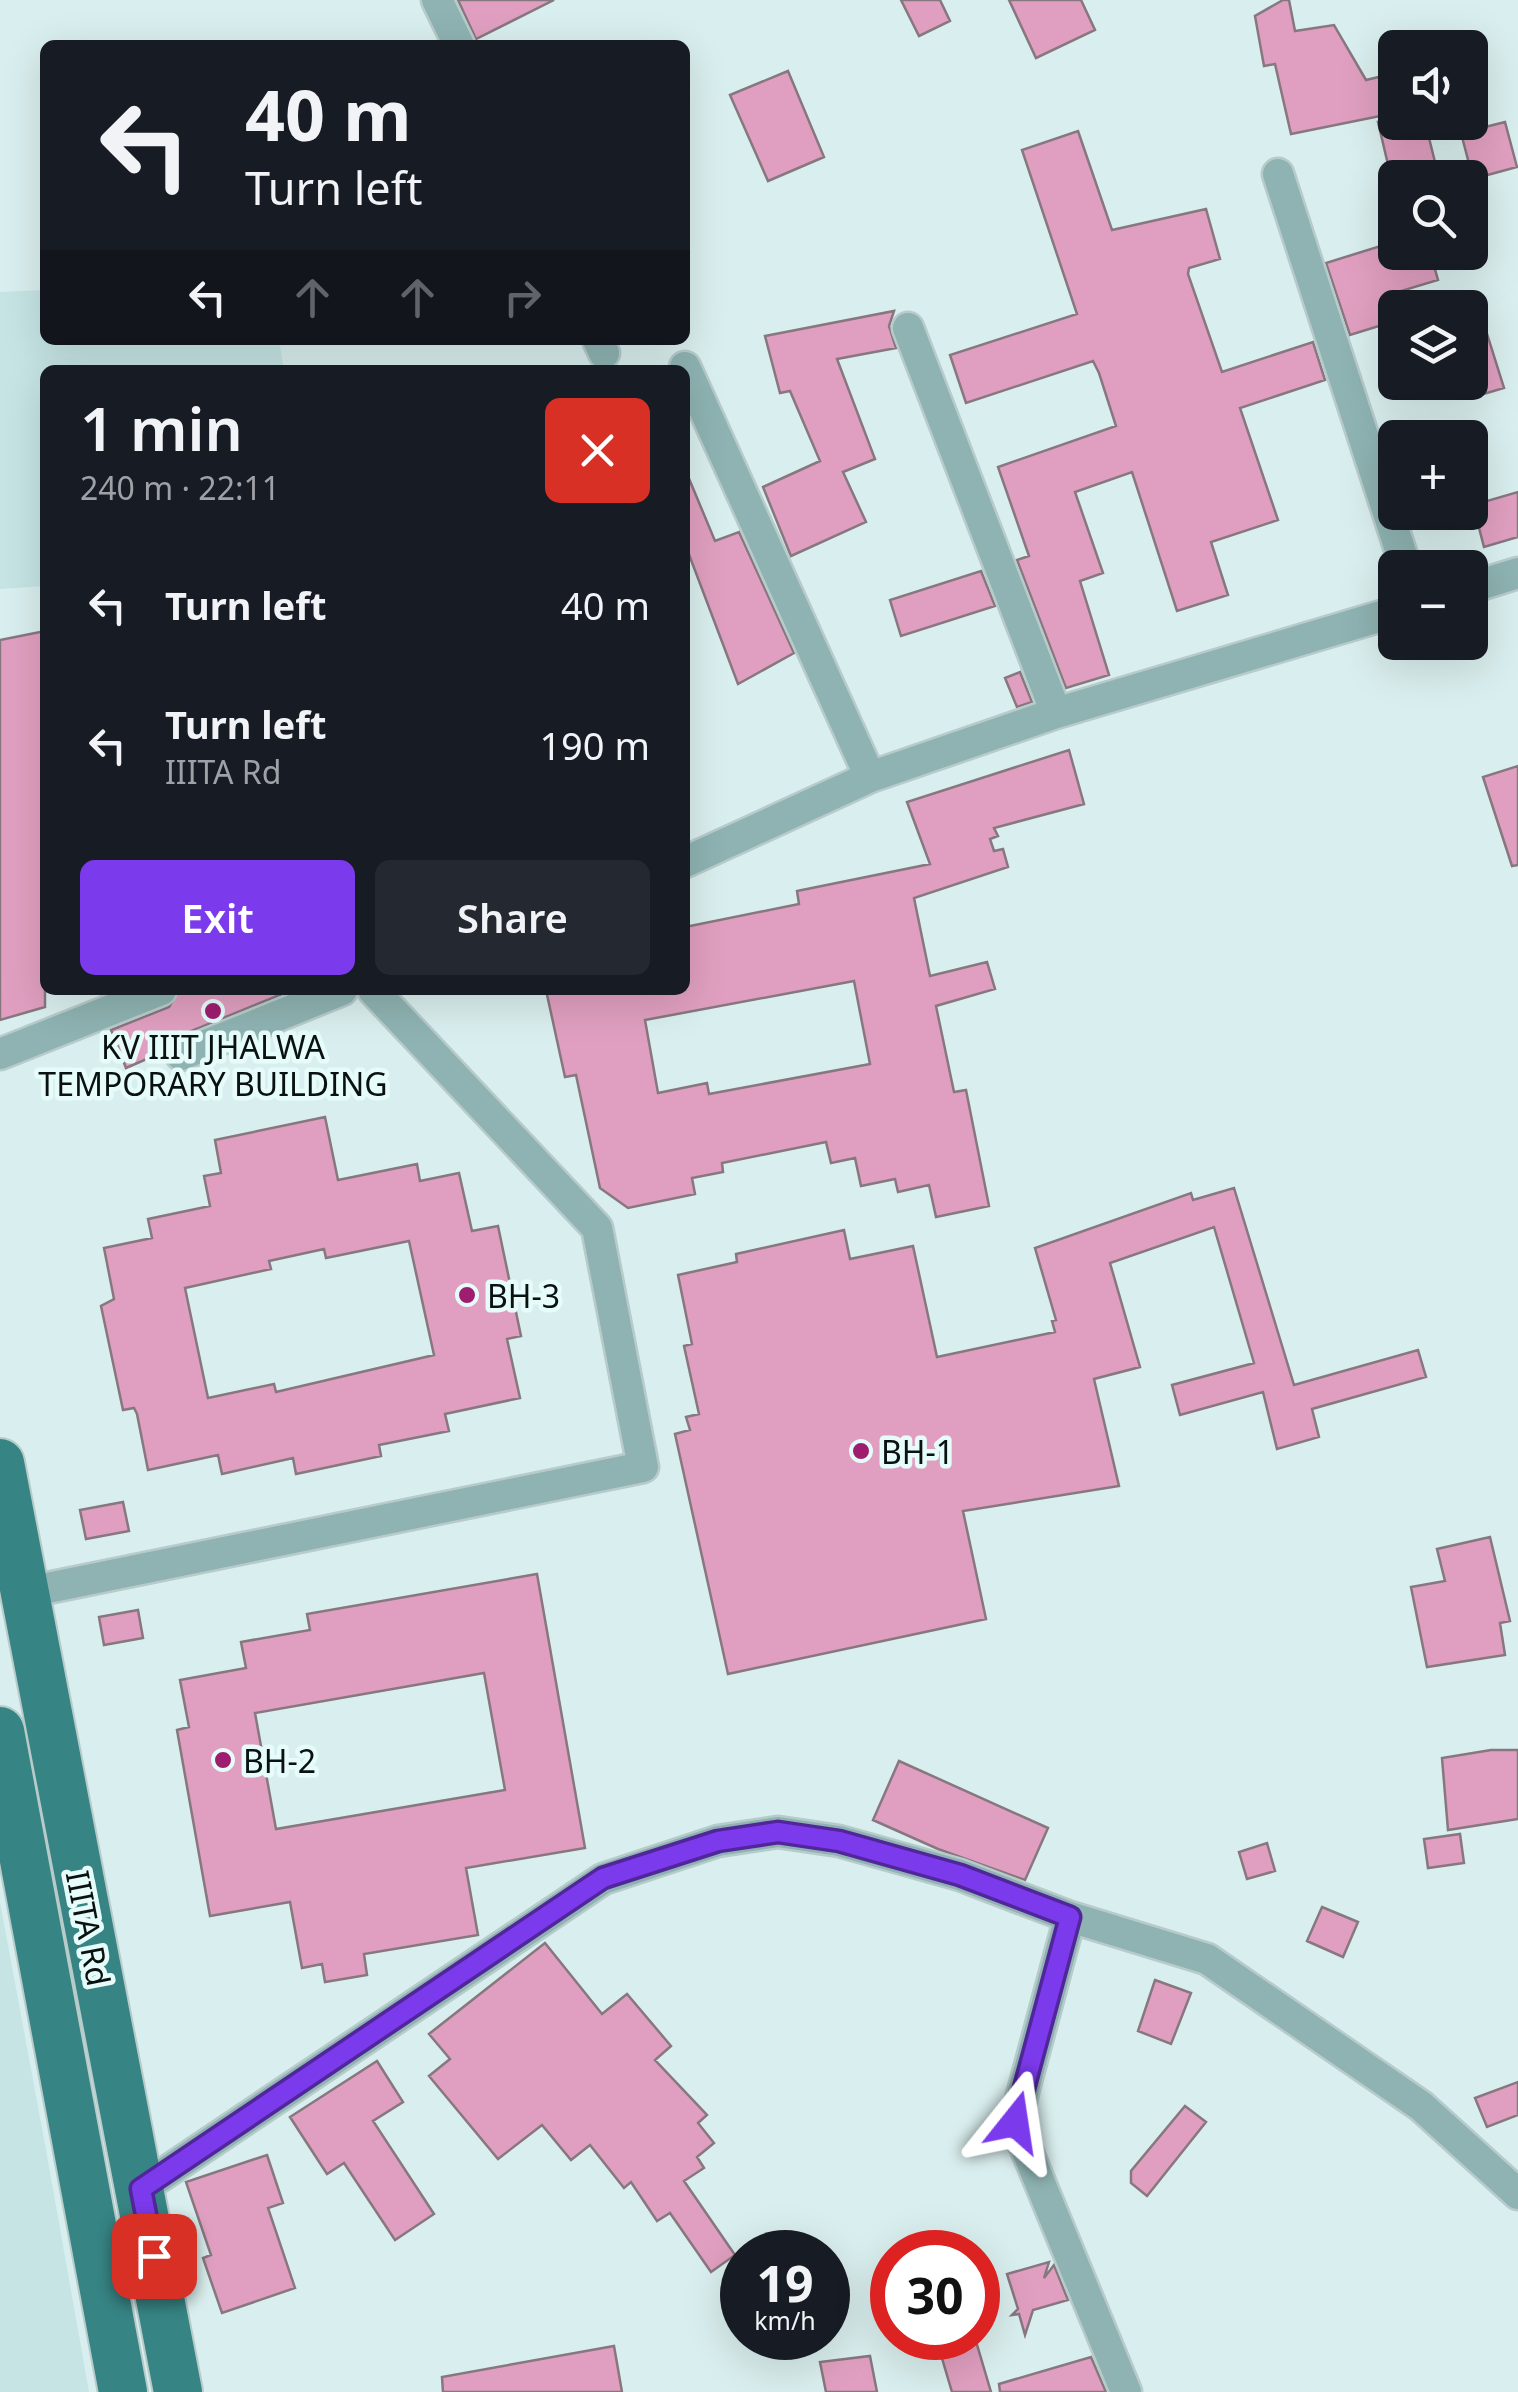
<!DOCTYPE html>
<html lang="en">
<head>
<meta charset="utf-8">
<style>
  body { margin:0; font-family:"Noto Sans",sans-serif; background:#242831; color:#f1f3f6; height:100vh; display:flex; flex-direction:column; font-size:38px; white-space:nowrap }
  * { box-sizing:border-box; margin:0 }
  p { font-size:32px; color:#9ea1a6 }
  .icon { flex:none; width:55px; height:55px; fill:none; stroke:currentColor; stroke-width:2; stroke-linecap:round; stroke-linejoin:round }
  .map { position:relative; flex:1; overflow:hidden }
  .sheet { position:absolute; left:40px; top:365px; width:650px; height:630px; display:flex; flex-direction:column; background:#171b24; border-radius:15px; box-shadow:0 10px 40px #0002 }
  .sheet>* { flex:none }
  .top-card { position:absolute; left:40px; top:40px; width:650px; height:305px; border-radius:15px; box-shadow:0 10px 40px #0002; background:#171b24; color:#f1f3f6; overflow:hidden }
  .fabs { position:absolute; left:1378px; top:30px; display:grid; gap:20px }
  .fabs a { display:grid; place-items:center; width:110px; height:110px; border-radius:15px; background:#171b24; box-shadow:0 10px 40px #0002; font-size:50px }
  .speed { position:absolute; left:720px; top:2230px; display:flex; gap:20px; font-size:50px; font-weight:700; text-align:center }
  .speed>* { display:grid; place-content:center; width:130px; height:130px; border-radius:50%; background:#171b24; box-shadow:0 10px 40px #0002; line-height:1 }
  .speed small { font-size:25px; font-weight:400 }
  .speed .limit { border:15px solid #d22; background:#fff; color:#111 }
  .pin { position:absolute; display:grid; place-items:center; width:85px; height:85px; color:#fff; margin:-42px; border-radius:20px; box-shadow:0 5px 15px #0006 }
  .me { position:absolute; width:110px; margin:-55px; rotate:15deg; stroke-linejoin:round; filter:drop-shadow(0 0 8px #0008) }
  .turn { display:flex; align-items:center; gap:35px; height:210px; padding:0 40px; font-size:45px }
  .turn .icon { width:130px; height:130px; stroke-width:2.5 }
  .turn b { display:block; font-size:70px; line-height:85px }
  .lanes { display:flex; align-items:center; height:95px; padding:0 40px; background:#0003; justify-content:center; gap:50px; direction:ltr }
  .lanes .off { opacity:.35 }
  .round { display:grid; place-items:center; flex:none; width:105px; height:105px; border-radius:15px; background:#242831 }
  .headline { display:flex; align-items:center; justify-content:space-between; height:170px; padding:0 40px }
  h1 { font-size:60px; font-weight:600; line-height:75px }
  .primary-button { display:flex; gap:20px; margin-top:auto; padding:20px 40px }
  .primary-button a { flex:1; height:115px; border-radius:15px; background:#7c3aed; color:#fff; font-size:40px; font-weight:600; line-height:115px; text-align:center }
  .primary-button a+a { background:#242831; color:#f1f3f6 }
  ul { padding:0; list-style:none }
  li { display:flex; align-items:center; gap:30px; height:140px; padding:0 40px }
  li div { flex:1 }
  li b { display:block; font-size:38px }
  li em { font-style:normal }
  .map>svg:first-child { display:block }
  .built { fill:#c5e4e3 }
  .building { fill:#e09fc0; stroke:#87777f; stroke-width:2.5; fill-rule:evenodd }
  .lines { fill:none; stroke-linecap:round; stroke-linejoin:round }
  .street-casing { stroke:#b8cbcb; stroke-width:35 }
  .primary-casing { stroke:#b8cbcb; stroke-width:52 }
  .street { stroke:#8eb3b2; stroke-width:30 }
  .primary { stroke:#378484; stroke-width:48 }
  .route-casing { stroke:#51269a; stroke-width:25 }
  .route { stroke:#7c3aed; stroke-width:18 }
  .poi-dot { fill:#9e1d6f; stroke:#e6fcfb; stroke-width:4 }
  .labels { text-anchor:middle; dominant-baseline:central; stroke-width:9; stroke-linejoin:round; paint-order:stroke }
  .poi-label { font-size:32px; fill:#0a1111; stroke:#e6fcfb; text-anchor:start }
  .street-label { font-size:32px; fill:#0a1111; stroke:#e6fcfb }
</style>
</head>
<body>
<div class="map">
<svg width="1518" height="2392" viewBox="0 0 1518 2392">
  <rect width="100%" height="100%" fill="#d9eeee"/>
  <!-- built -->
  <path class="built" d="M 45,290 L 45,340 L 279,340 L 284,370 L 45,370 L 45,586 L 0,589 L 0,292 Z
    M 0,1902 L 46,2150 L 89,2392 L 0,2392 Z"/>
  <!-- building -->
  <path class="building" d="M 458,0 L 554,0 L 476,39 Z
    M 901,0 L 940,0 L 950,21 L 919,36 Z
    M 1009,0 L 1081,0 L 1095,30 L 1036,58 Z
    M 1283,0 L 1289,0 L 1295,31 L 1334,25 L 1366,80 L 1395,73 L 1395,113 L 1291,134 L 1275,64 L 1264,66 L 1255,16 Z
    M 788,71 L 824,157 L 768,181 L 730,95 Z
    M 1378,122 L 1425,122 L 1435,162 L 1390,173 Z
    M 1505,122 L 1517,167 L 1473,179 L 1461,133 Z
    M 1078,131 L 1112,230 L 1206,209 L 1220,259 L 1189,268 L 1188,274 L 1222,372 L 1313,342 L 1325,380 L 1240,408 L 1278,520 L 1211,542 L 1228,595 L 1177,611 L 1132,472 L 1075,492 L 1103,573 L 1080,581 L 1109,675 L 1066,688 L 1017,560 L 1029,556 L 998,467 L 1116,426 L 1099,373 L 1093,361 L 966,403 L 950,355 L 1077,314 L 1022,150 Z
    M 1387,244 L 1390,252 L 1430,252 L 1438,280 L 1401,291 L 1406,308 L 1395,308 L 1395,321 L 1350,335 L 1326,263 Z
    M 1477,302 L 1504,388 L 1470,398 L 1470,303 Z
    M 894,311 L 889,326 L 896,348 L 837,359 L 875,459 L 843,472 L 866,522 L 791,556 L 763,487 L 820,461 L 790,391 L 780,393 L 765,336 Z
    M 685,469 L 715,541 L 739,532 L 794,653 L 738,684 L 685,544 Z
    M 1518,492 L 1518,537 L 1484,547 L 1473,505 Z
    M 981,571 L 995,606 L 901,636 L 890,600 Z
    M 45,631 L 45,1007 L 0,1020 L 0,640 Z
    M 1020,672 L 1032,702 L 1017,707 L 1005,678 Z
    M 1069,750 L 1084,804 L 994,828 L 998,836 L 990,839 L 994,851 L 1003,849 L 1008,867 L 914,898 L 930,976 L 987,962 L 995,989 L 936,1006 L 954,1092 L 966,1090 L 989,1206 L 936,1217 L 929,1185 L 898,1192 L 895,1179 L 861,1186 L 855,1158 L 831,1163 L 826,1142 L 722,1163 L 723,1172 L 692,1178 L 695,1194 L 628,1208 L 600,1188 L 576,1075 L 565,1077 L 546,990 L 685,990 L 685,927 L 799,904 L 797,891 L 930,864 L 907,802 ZM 854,981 L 870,1064 L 709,1094 L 707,1083 L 658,1093 L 645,1020 Z
    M 1518,766 L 1518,865 L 1512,866 L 1483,777 Z
    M 179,990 L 292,990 L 174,1038 L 163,1052 L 126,1068 L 111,1030 L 169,1007 Z
    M 325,1117 L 338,1180 L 417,1164 L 420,1181 L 459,1173 L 472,1231 L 498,1226 L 521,1336 L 507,1339 L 520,1398 L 445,1414 L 449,1431 L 379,1445 L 381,1456 L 296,1474 L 293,1458 L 222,1474 L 218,1455 L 148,1470 L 137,1414 L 134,1408 L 123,1410 L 101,1306 L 114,1299 L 104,1248 L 152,1238 L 148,1219 L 210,1206 L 204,1176 L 221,1173 L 215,1140 ZM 409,1241 L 434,1355 L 276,1392 L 274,1384 L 208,1398 L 185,1288 L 271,1269 L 269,1261 L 324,1249 L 326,1258 Z
    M 1234,1188 L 1294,1385 L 1418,1350 L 1426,1377 L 1312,1409 L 1319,1437 L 1277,1449 L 1263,1392 L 1180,1415 L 1172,1385 L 1254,1363 L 1214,1227 L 1110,1263 L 1140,1367 L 1094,1379 L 1119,1486 L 963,1511 L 986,1619 L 728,1674 L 675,1434 L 690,1430 L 686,1417 L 699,1414 L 684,1346 L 692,1344 L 678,1275 L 737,1262 L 736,1254 L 844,1230 L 850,1259 L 913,1246 L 937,1357 L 1055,1332 L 1052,1321 L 1056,1320 L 1035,1248 L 1191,1193 L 1193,1200 Z
    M 123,1502 L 129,1531 L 86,1539 L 80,1510 Z
    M 1490,1537 L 1510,1621 L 1500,1623 L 1505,1655 L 1427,1667 L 1411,1587 L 1445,1581 L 1437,1549 Z
    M 537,1574 L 585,1848 L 466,1868 L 478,1935 L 364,1954 L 367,1975 L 325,1982 L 322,1964 L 302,1968 L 290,1902 L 210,1916 L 177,1730 L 189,1727 L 180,1680 L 246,1668 L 241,1642 L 310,1630 L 307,1614 ZM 484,1673 L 505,1790 L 276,1829 L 255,1713 Z
    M 138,1610 L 143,1638 L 104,1645 L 99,1617 Z
    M 1491,1750 L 1518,1750 L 1518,1819 L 1448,1830 L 1442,1758 Z
    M 899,1761 L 1048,1828 L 1025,1880 L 938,1849 L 873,1820 Z
    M 1460,1834 L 1464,1863 L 1428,1868 L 1424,1839 Z
    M 1267,1843 L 1275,1871 L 1247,1879 L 1239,1852 Z
    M 1322,1907 L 1358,1922 L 1343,1957 L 1307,1941 Z
    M 545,1943 L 602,2014 L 627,1994 L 671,2046 L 655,2060 L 707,2115 L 698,2123 L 714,2143 L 697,2157 L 704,2168 L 684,2181 L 735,2255 L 711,2272 L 670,2213 L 657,2221 L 631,2182 L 624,2188 L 590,2145 L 571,2160 L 542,2125 L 498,2159 L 429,2076 L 450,2059 L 429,2034 Z
    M 1155,1980 L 1191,1993 L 1171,2044 L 1138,2031 Z
    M 377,2061 L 403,2102 L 373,2121 L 434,2214 L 395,2240 L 344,2163 L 327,2174 L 290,2117 Z
    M 1518,2082 L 1518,2115 L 1487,2127 L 1475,2098 Z
    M 1185,2106 L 1206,2122 L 1147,2196 L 1131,2183 L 1131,2171 Z
    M 267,2155 L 283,2203 L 268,2208 L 295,2288 L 222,2313 L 203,2258 L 211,2255 L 186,2182 Z
    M 1049,2262 L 1044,2278 L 1054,2265 L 1068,2300 L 1033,2310 L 1025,2335 L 1019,2314 L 1012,2315 L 1018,2309 L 1007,2274 Z
    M 936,2338 L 975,2338 L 991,2392 L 952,2392 Z
    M 614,2346 L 622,2392 L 443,2392 L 442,2377 Z
    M 870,2356 L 877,2392 L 826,2392 L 820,2362 Z
    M 1091,2357 L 1106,2392 L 1000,2392 L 999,2384 Z"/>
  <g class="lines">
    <!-- street casing -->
    <g class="street-casing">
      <path id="street" d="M 437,0 L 459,45
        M 1278,174 L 1406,568
        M 908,328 L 1056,713
        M 598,340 L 604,353
        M 685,367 L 870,777
        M 1470,588 L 1518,573
        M 685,862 L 870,777 L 1056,713 L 1395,612
        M 0,1054 L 161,990
        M 181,1055 L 342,990
        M 23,1593 L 643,1467 L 597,1228 L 373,990
        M 1070,1917 L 1207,1959 L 1421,2106 L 1518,2194
        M 141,2189 L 603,1879 L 718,1841 L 778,1832 L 839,1841 L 960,1875 L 1070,1917 L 1015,2122 L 1126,2392"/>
    </g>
    <!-- primary casing -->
    <g class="primary-casing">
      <path id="primary" d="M 0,1463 L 178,2392
        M 0,1731 L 123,2392"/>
    </g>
    <!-- street -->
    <use href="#street" class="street"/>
    <!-- primary -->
    <use href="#primary" class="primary"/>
  </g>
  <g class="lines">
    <!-- route casing -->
    <g class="route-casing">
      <path id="route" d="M 154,2256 L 141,2189 L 603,1878 L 718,1841 L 778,1832 L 839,1841 L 960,1875 L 1070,1917 L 1015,2122"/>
    </g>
    <!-- route -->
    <use href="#route" class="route"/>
  </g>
  <!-- markers -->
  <g class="poi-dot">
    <circle cx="213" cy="1011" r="10"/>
    <circle cx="467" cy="1295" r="10"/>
    <circle cx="861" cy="1451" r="10"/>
    <circle cx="223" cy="1760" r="10"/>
  </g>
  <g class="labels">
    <!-- poi labels -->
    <g class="poi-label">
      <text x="213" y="1046" text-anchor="middle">KV IIIT JHALWA<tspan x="213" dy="37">TEMPORARY BUILDING</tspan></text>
      <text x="487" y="1295">BH-3</text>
      <text x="881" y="1451">BH-1</text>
      <text x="243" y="1760">BH-2</text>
    </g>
    <!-- street labels -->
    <g class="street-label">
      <text transform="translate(89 1928) rotate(79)">IIITA Rd</text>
    </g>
  </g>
</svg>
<div class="fabs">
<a><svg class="icon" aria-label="sound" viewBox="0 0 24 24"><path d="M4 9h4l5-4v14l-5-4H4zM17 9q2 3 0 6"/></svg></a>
<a><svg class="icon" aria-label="search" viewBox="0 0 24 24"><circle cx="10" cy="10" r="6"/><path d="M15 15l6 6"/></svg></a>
<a><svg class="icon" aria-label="layers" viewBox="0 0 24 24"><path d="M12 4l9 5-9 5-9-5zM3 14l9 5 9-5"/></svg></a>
<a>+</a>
<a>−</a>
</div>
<div class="speed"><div>19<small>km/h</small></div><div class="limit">30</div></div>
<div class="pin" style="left:154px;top:2256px;background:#d93025"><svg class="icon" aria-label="arrive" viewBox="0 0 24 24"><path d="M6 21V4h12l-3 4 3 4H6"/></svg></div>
<svg class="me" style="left:1015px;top:2122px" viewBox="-20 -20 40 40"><path d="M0-17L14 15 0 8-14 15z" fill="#7c3aed" stroke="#fff" stroke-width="4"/></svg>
<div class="top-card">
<div class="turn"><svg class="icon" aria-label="left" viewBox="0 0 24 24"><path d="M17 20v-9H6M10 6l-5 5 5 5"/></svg><div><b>40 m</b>Turn left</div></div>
<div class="lanes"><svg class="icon" aria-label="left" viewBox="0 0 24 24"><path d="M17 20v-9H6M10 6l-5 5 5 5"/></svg><svg class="icon off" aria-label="ahead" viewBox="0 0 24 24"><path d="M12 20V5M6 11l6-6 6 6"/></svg><svg class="icon off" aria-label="ahead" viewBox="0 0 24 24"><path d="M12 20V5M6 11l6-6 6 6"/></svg><svg class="icon off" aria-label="right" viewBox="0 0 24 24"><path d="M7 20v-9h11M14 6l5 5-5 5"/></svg></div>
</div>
<section class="sheet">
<div class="headline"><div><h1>1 min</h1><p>240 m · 22:11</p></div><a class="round" style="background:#d93025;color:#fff"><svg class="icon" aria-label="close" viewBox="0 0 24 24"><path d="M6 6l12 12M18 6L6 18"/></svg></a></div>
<ul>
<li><svg class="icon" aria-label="left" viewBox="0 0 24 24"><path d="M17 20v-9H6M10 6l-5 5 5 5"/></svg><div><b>Turn left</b></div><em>40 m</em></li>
<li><svg class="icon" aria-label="left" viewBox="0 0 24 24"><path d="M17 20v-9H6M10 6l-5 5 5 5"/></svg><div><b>Turn left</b><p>IIITA Rd</p></div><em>190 m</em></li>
</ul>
<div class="primary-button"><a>Exit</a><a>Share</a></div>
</section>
</div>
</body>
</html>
